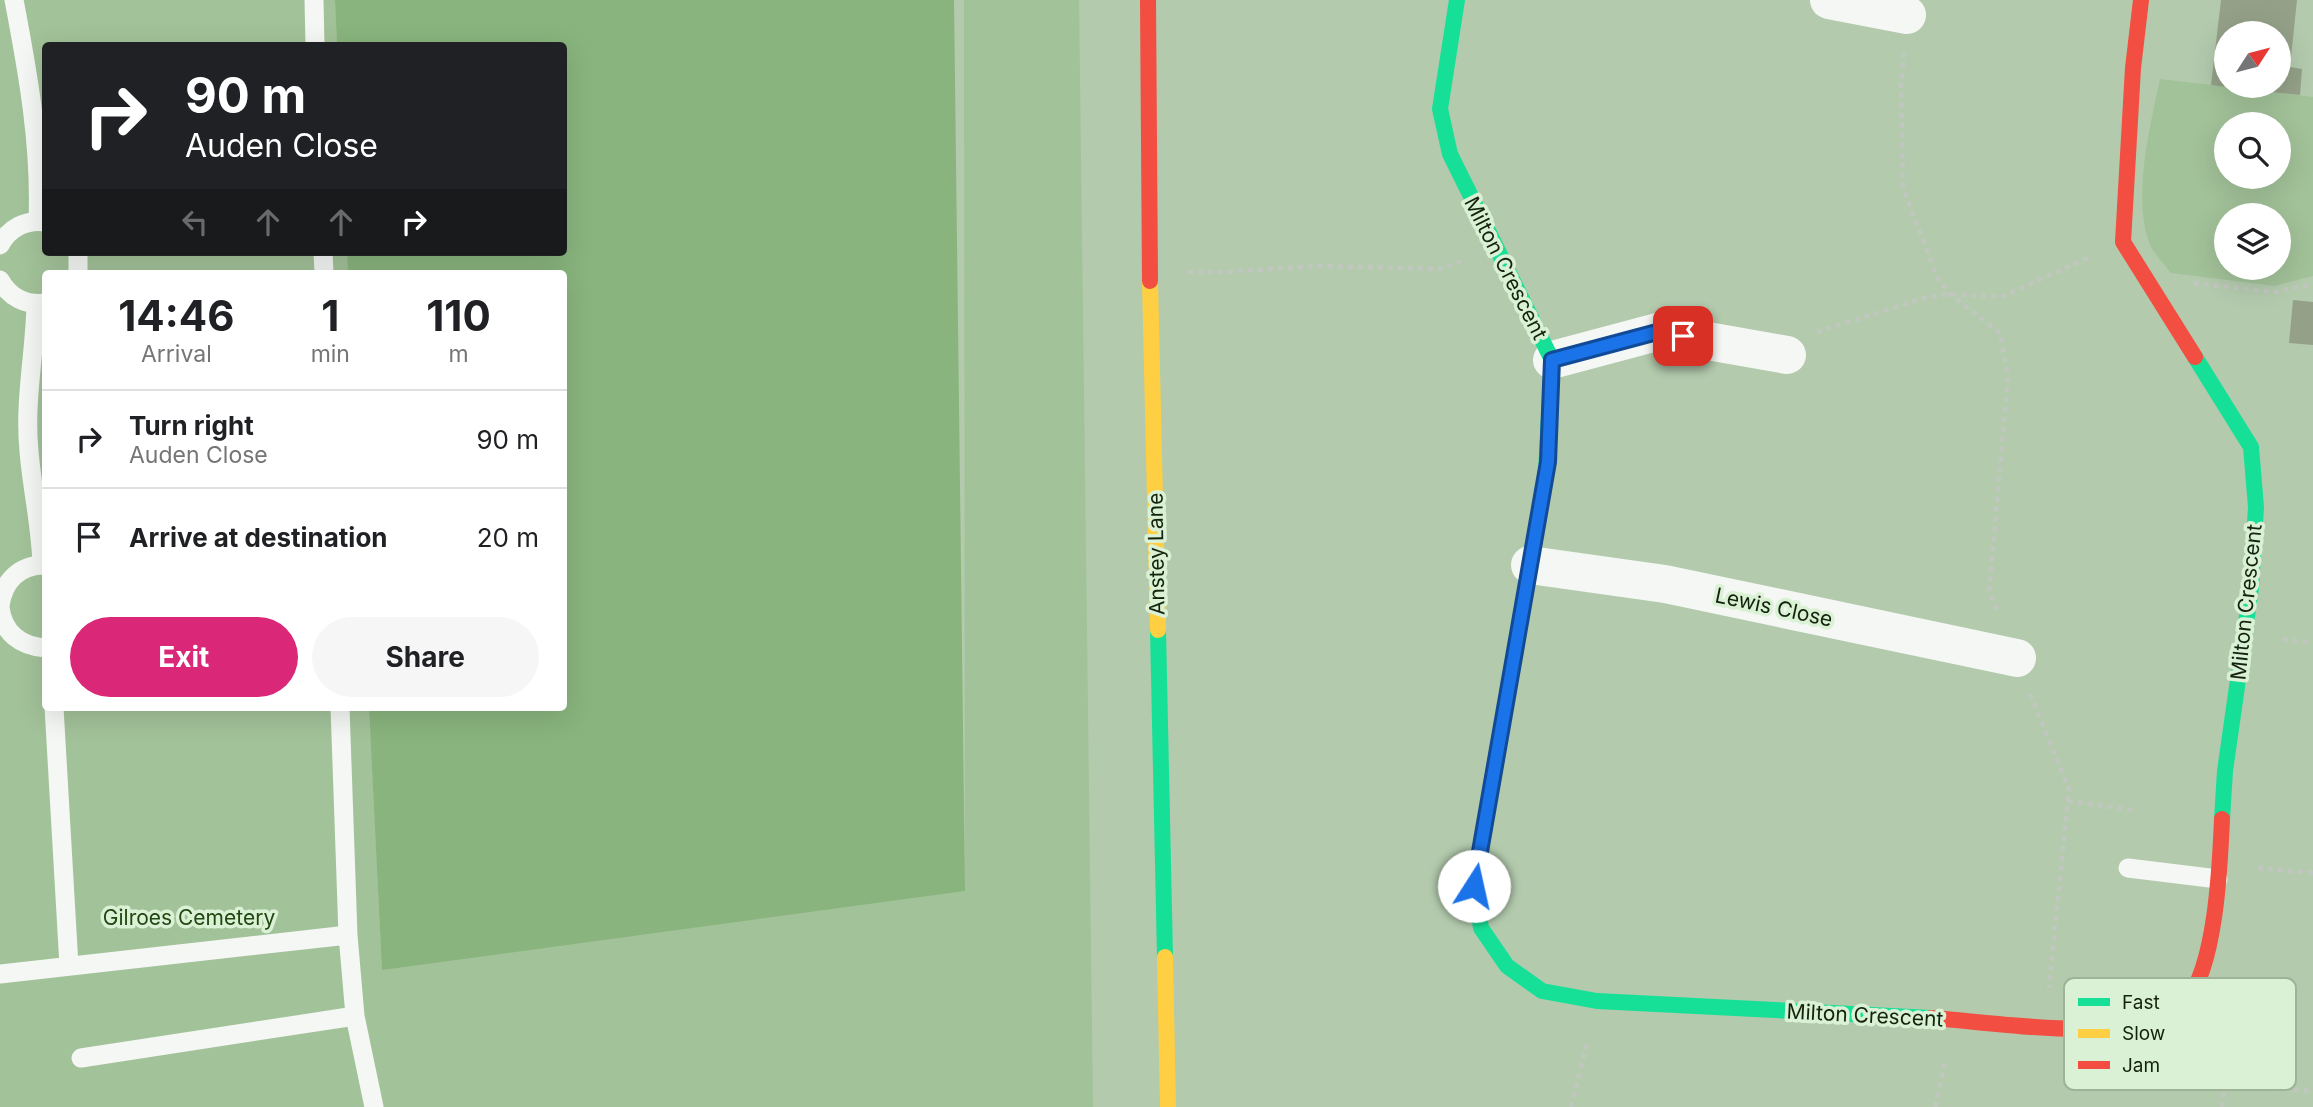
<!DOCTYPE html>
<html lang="en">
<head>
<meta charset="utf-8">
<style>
  body { margin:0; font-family:Inter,sans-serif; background:#f6f6f6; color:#202124; height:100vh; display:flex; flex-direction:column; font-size:26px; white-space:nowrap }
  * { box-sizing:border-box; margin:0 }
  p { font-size:23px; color:#757577 }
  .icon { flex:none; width:38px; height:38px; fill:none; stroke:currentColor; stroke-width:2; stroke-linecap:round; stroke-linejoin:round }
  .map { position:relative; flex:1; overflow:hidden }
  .side { position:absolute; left:42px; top:270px; width:525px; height:441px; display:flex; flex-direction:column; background:#fff; border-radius:7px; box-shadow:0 7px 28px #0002 }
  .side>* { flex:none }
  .top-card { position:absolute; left:42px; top:42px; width:525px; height:214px; border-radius:7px; box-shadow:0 7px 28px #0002; background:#202124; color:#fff; overflow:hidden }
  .needle { width:46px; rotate:54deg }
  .buttons { position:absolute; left:2214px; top:21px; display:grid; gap:14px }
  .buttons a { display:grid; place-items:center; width:77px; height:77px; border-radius:50%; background:#fff; box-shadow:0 7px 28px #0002; font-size:35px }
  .pin { position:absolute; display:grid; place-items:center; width:60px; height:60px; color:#fff; margin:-30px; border-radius:14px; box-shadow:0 4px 10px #0006 }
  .me { position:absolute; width:77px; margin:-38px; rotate:10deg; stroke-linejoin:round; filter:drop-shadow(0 0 5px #0008) }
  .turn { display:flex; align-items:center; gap:24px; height:147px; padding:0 28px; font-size:32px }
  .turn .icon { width:91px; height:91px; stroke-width:2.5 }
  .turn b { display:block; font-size:49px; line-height:60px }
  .lanes { display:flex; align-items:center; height:66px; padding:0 28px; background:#0003; justify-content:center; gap:35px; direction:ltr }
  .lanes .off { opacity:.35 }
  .eta { display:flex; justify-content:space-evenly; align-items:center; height:119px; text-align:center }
  .eta b { font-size:42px; font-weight:700; line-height:49px }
  .button { display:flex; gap:14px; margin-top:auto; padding:14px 28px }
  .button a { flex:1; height:80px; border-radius:42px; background:#db2777; color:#fff; font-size:28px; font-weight:700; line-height:80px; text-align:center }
  .button a+a { background:#f6f6f6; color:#202124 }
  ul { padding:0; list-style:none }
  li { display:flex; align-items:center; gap:21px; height:98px; padding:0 28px; border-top:2px solid #e0e0e0 }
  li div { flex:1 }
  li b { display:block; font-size:26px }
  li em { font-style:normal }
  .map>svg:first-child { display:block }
  .green { fill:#a2c299; fill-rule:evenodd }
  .forest { fill:#89b47d }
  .building { fill:#94a188 }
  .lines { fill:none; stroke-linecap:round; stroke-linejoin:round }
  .path { stroke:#c0c7be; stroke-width:4.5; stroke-dasharray:5 5; stroke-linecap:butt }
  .lane { stroke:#f4f7f3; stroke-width:19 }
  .street { stroke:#f4f7f3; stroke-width:38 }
  .fast { stroke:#16e098; stroke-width:16 }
  .slow { stroke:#ffcf43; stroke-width:16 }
  .jam { stroke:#f24e42; stroke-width:16 }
  .route-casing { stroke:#114b97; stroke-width:18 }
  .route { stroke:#1a73e8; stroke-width:12 }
  .labels { text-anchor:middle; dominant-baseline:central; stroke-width:7; stroke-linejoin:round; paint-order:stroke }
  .street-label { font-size:21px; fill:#13230e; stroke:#dbf1d5 }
  .park-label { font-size:21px; fill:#204712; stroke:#dbf1d5 }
  .key { fill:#dbf1d5; stroke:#9fb399; stroke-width:2 }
  .key-label { font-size:19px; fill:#13230e }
</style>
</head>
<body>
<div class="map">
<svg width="2313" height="1107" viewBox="0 0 2313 1107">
  <rect width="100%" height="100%" fill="#b3caad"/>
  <!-- green -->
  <path class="green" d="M 0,0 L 335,0 L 337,45 L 46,46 L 46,252 L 347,252 L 348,273 L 46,273 L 46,707 L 369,707 L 382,969 L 965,891 L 964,0 L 1079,0 L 1093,1107 L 0,1107 Z
    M 2160,79 L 2313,97 L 2313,276 L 2275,286 L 2171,273 C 2165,265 2156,256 2151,247 C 2131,201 2150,127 2160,79 ZM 2226,124 L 2278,124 L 2278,177 L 2226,177 ZM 2226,215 L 2278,215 L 2278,268 L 2226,268 Z"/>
  <!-- forest -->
  <path class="forest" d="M 335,0 L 954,0 L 965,891 L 382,970 L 369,707 L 564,707 L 564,273 L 348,273 L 347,252 L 564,252 L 564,46 L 337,45 Z"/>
  <!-- building -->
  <path class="building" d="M 2221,0 L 2297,0 L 2290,67 L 2302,69 L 2300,95 L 2230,88 L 2231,86 L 2278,86 L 2278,33 L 2226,33 L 2226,87 L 2211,85 Z
    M 2293,300 L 2313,302 L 2313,345 L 2289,343 Z"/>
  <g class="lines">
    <!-- path -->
    <path class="path" d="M 1904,53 L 1901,85 L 1903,188 L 1938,279 L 1950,294 L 2000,333 L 2008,376 L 1989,592 L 1999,614
      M 1188,272 L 1223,272 L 1317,266 L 1440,269 L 1461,261
      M 2194,283 L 2275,292 L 2313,284
      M 1817,332 L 1924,298 L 1950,294 L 2001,297 L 2088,258
      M 2283,639 L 2313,643
      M 2030,694 L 2069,789 L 2049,988
      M 2068,801 L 2134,810
      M 2258,868 L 2313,873
      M 2192,1048 L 2225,1086
      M 1571,1107 L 1588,1039
      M 1935,1107 L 1946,1058
      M 2222,1107 L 2225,1086 L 2313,1091"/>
    <!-- lane -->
    <path class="lane" d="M 14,0 C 28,73 41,146 38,221
      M 314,0 L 315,46
      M 0,245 C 9,228 26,219 46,222
      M 323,252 L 324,273
      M 78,273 L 78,252
      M 0,280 C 9,297 26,306 46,303
      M 36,304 C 35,353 24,402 29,451 C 32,489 41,526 42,565
      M 0,606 C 3,582 19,564 46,565
      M 0,607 C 3,633 20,646 46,648
      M 54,707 L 69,966
      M 2128,868 L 2218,879
      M 348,935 L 355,1016 L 374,1107
      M 0,974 L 348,935 L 340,707
      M 81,1058 L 355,1016"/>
    <!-- street -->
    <path class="street" d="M 1829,0 L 1907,15
      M 1552,360 L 1657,332 L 1787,355
      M 1530,565 L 1665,584 L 2017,658"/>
    <!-- fast -->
    <path class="fast" d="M 1457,0 L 1440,109 L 1450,154 L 1552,360 L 1546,472
      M 2195,357 L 2251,447 L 2256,507 L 2251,588 L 2225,771 L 2222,819
      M 1158,630 L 1165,957
      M 1486,819 L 1474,886 L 1481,928 L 1507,966 L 1542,991 L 1597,1001 L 1931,1018"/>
    <!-- slow -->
    <path class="slow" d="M 1150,281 L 1158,630
      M 1165,957 L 1168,1107"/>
    <!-- jam -->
    <path class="jam" d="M 1148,0 L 1150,281
      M 2141,0 L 2133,68 L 2123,242 L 2195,357
      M 1486,819 L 1546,472
      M 1931,1018 C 1989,1021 2147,1049 2186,1001 C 2216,966 2220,865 2222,819"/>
  </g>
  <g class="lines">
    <!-- route casing -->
    <g class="route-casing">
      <path id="route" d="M 1474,886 L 1548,462 L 1552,360 L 1657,332 L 1683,336"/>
    </g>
    <!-- route -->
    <use href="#route" class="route"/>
  </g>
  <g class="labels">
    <!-- street labels -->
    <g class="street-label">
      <text transform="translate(1506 268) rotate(63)">Milton Crescent</text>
      <text transform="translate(1156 554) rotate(-91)">Anstey Lane</text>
      <text transform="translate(2246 602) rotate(-84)">Milton Crescent</text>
      <text transform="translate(1774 607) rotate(12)">Lewis Close</text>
      <text transform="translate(1865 1015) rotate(3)">Milton Crescent</text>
    </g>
    <!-- park labels -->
    <g class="park-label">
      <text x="189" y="917">Gilroes Cemetery</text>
    </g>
  </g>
  <!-- legend -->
  <rect x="2064" y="978" width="232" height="112" rx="10" class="key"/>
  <rect x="2078" y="998" width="32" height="8" fill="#16e098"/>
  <rect x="2078" y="1029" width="32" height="9" fill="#ffcf43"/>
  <rect x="2078" y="1061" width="32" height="8" fill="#f24e42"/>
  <g class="key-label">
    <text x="2122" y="1009">Fast</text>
    <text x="2122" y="1040">Slow</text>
    <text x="2122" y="1072">Jam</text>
  </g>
</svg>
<div class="buttons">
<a><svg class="needle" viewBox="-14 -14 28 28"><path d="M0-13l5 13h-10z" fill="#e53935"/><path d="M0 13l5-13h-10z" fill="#757577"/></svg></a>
<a><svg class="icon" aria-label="search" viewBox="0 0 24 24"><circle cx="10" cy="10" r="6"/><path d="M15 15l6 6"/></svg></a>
<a><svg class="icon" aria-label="layers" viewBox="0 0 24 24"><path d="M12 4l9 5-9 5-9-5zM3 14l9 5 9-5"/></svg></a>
</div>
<div class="pin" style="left:1683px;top:336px;background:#d93025"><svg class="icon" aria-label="arrive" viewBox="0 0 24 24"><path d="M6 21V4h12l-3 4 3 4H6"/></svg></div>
<svg class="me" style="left:1474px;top:886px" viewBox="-20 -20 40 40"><circle r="19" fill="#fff"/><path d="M0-13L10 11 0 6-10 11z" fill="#1a73e8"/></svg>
<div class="top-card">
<div class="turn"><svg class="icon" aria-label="right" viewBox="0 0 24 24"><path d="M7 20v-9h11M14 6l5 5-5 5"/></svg><div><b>90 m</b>Auden Close</div></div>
<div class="lanes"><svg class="icon off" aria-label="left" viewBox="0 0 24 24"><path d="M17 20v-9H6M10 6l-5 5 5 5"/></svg><svg class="icon off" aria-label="ahead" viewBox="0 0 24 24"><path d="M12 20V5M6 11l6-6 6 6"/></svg><svg class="icon off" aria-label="ahead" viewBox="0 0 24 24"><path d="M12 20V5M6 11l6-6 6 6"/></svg><svg class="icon" aria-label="right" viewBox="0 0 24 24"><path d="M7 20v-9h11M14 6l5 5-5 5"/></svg></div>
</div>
<section class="side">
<div class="eta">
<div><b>14:46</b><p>Arrival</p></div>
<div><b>1</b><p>min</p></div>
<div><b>110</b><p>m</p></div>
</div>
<ul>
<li><svg class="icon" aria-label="right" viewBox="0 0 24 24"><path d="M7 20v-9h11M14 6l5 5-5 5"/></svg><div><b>Turn right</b><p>Auden Close</p></div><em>90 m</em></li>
<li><svg class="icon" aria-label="arrive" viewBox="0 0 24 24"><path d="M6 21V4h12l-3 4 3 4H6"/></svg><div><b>Arrive at destination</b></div><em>20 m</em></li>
</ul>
<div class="button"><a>Exit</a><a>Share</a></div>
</section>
</div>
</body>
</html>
